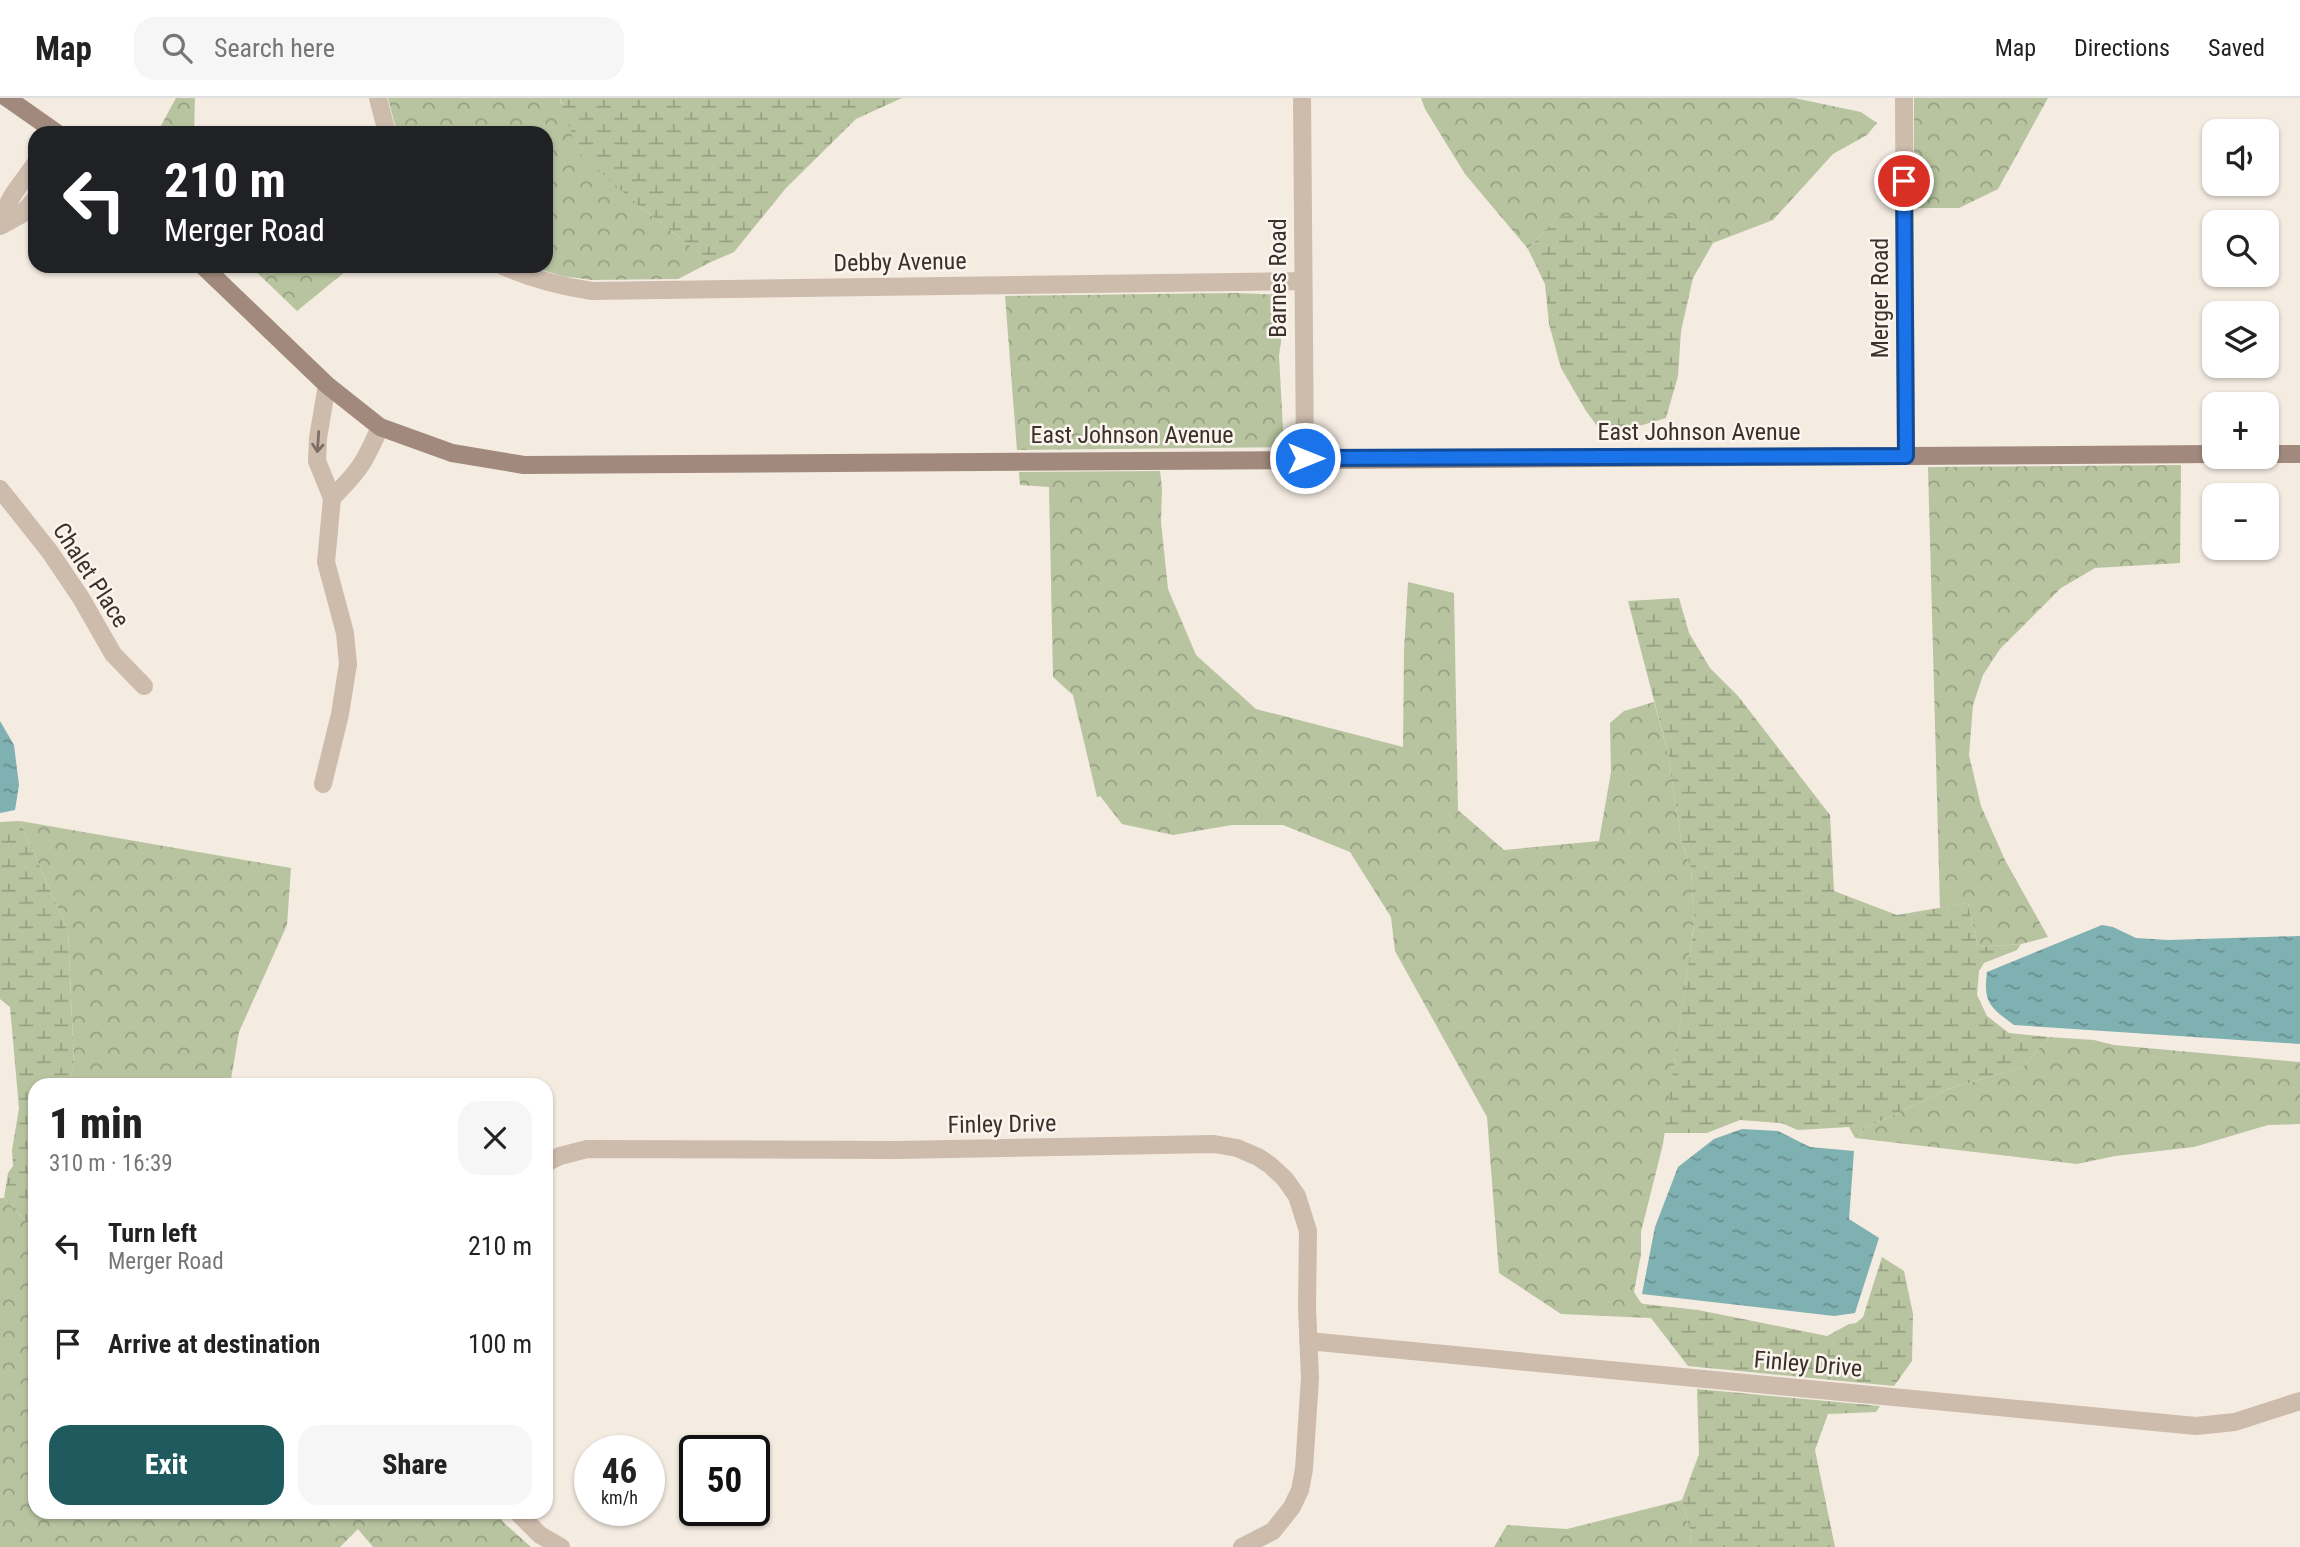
<!DOCTYPE html>
<html lang="en">
<head>
<meta charset="utf-8">
<style>
  body { margin:0; font-family:"Roboto Condensed",sans-serif; background:#f6f6f6; color:#222; height:100vh; display:flex; flex-direction:column; font-size:26px; white-space:nowrap }
  * { box-sizing:border-box; margin:0 }
  p { font-size:23px; color:#767676 }
  .icon { flex:none; width:38px; height:38px; fill:none; stroke:currentColor; stroke-width:2; stroke-linecap:round; stroke-linejoin:round }
  .map { position:relative; flex:1; overflow:hidden }
  .details { position:absolute; left:28px; top:980px; width:525px; height:441px; display:flex; flex-direction:column; background:#fff; border-radius:21px; box-shadow:0 2px 5px #0004 }
  .details>* { flex:none }
  .hud { position:absolute; left:28px; top:28px; width:525px; height:147px; border-radius:21px; box-shadow:0 2px 5px #0004; background:#202124; color:#fff; overflow:hidden }
  .buttons { position:absolute; left:2202px; top:21px; display:grid; gap:14px }
  .buttons a { display:grid; place-items:center; width:77px; height:77px; border-radius:14px; background:#fff; box-shadow:0 2px 5px #0004; font-size:35px }
  .speed { position:absolute; left:574px; top:1337px; display:flex; gap:14px; font-size:35px; font-weight:700; text-align:center }
  .speed>* { display:grid; place-content:center; width:91px; height:91px; border-radius:50%; background:#fff; box-shadow:0 2px 5px #0004; line-height:1 }
  .speed small { font-size:18px; font-weight:400 }
  .speed .limit { border:4px solid #111; border-radius:10px; background:#fff; color:#111 }
  .pin { position:absolute; display:grid; place-items:center; width:60px; height:60px; color:#fff; margin:-30px; border:4px solid #fff; border-radius:50%; box-shadow:0 2px 7px #0007 }
  .me { position:absolute; width:77px; margin:-38px; rotate:90deg; stroke-linejoin:round; filter:drop-shadow(0 0 5px #0008) }
  .turn { display:flex; align-items:center; gap:24px; height:147px; padding:0 21px; font-size:32px }
  .turn .icon { width:91px; height:91px; stroke-width:2.5 }
  .turn b { display:block; font-size:49px; line-height:60px }
  .round { display:grid; place-items:center; flex:none; width:74px; height:74px; border-radius:21px; background:#f6f6f6 }
  .summary { display:flex; align-items:center; justify-content:space-between; height:119px; padding:0 21px }
  h1 { font-size:42px; font-weight:800; line-height:52px }
  .button { display:flex; gap:14px; margin-top:auto; padding:14px 21px }
  .button a { flex:1; height:80px; border-radius:21px; background:#1f5a5e; color:#fff; font-size:28px; font-weight:800; line-height:80px; text-align:center }
  .button a+a { background:#f6f6f6; color:#222 }
  ul { padding:0; list-style:none }
  li { display:flex; align-items:center; gap:21px; height:98px; padding:0 21px }
  li div { flex:1 }
  li b { display:block; font-size:26px }
  li em { font-style:normal }
  header { display:flex; align-items:center; gap:42px; box-sizing:border-box; height:98px; padding:0 35px; background:#fff; border-bottom:2px solid #e0e0e0 }
  header strong { font-size:33px }
  nav { display:flex; gap:38px; margin-inline-start:auto; font-size:24px }
  .search { width:490px; height:63px; background:#f6f6f6; display:flex; align-items:center; gap:18px; box-sizing:border-box; padding:0 24px; border-radius:21px; color:#767676; font-size:26px }
  .map>svg:first-child { display:block }
  .forest { fill:url(#forest-crowns) }
  .wetland { fill:url(#wetland-marsh) }
  .water { fill:url(#water-ripples) }
  .lines { fill:none; stroke-linecap:round; stroke-linejoin:round }
  .minor { stroke:#cdbbac; stroke-width:18 }
  .secondary { stroke:#a18a7d; stroke-width:18 }
  .oneway { stroke:#7d6f65 }
  .route-casing { stroke:#114b97; stroke-width:18 }
  .route { stroke:#1a73e8; stroke-width:12 }
  .labels { text-anchor:middle; dominant-baseline:central; stroke-width:5; stroke-linejoin:round; paint-order:stroke }
  .street-label { font-size:24px; fill:#3b302b; stroke:#fbf5ee }
</style>
</head>
<body>
<header>
<strong>Map</strong>
<div class="search"><svg class="icon" aria-label="search" viewBox="0 0 24 24"><circle cx="10" cy="10" r="6"/><path d="M15 15l6 6"/></svg>Search here</div>
<nav><a>Map</a><a>Directions</a><a>Saved</a></nav>
</header>
<div class="map">
<svg width="2300" height="1449" viewBox="0 0 2300 1449">
  <defs>
    <pattern id="forest-crowns" width="20" height="18" patternUnits="userSpaceOnUse" patternTransform="scale(1.75)"><rect width="20" height="18" fill="#b8c4a0"/><path d="M2 6a3 3 0 1 1 6 0M12 15a3 3 0 1 1 6 0" fill="none" stroke="#97a083"/></pattern>
    <pattern id="wetland-marsh" width="20" height="14" patternUnits="userSpaceOnUse" patternTransform="scale(1.75)"><rect width="20" height="14" fill="#b8c4a0"/><path d="M1 5h8M5 5V1M11 12h8M15 12V8" fill="none" stroke="#97a083"/></pattern>
    <pattern id="water-ripples" width="26" height="14" patternUnits="userSpaceOnUse" patternTransform="scale(1.75)"><rect width="26" height="14" fill="#7fb0b2"/><path d="M2 4q2-2 4 0t4 0M15 11q2-2 4 0t4 0" fill="none" stroke="#699091"/></pattern>
  </defs>
  <rect width="100%" height="100%" fill="#f4ebe1"/>
  <!-- forest -->
  <path class="forest" d="M 176,0 L 195,0 L 194,35 L 157,35 Z
    M 388,0 L 560,0 L 561,5 L 639,108 L 711,164 L 678,181 L 592,182 L 562,178 L 529,168 L 546,168 L 546,35 L 397,35 Z
    M 1421,0 L 1794,0 L 1861,14 L 1877,25 L 1867,37 L 1833,56 L 1773,122 L 1713,145 L 1703,128 L 1558,119 L 1528,151 L 1465,76 L 1425,11 Z
    M 1914,0 L 2048,0 L 1998,91 L 1959,110 L 1914,110 Z
    M 250,168 L 352,168 L 297,213 Z
    M 1235,195 L 1287,197 L 1279,258 L 1284,349 L 1017,352 L 1005,198 Z
    M 2181,367 L 2180,465 L 2095,470 L 2061,490 L 2000,551 L 1983,577 L 1973,607 L 1969,657 L 1981,708 L 2005,762 L 2048,839 L 2021,846 L 1978,849 L 1968,805 L 1940,810 L 1928,369 Z
    M 1160,373 L 1162,390 L 1161,424 L 1168,491 L 1196,557 L 1256,611 L 1403,649 L 1404,553 L 1408,484 L 1454,495 L 1458,712 L 1504,752 L 1599,743 L 1611,674 L 1610,625 L 1624,613 L 1654,604 L 1668,656 L 1681,741 L 1691,771 L 1694,825 L 1663,1046 L 1641,1134 L 1641,1156 L 1634,1194 L 1641,1205 L 1644,1206 L 1651,1220 L 1561,1216 L 1499,1175 L 1487,1019 L 1395,853 L 1391,819 L 1350,754 L 1283,727 L 1232,727 L 1173,737 L 1122,726 L 1100,698 L 1097,699 L 1073,597 L 1053,579 L 1049,389 L 1020,387 L 1019,374 Z
    M 20,723 L 291,770 L 287,827 L 239,934 L 230,987 L 69,987 L 74,966 L 68,833 Z
    M 2049,939 L 2094,942 L 2114,947 L 2300,964 L 2300,1026 L 2268,1027 L 2194,1049 L 2115,1058 L 2077,1066 L 1855,1040 L 1866,1030 L 1948,991 L 2023,969 Z
    M 0,1100 L 4,1100 L 33,1131 L 35,1123 L 35,1414 L 500,1414 L 502,1423 L 531,1449 L 373,1449 L 358,1431 L 340,1449 L 0,1449 Z
    M 1682,1402 L 1692,1439 L 1689,1449 L 1494,1449 L 1507,1427 L 1567,1431 Z"/>
  <!-- wetland -->
  <path class="wetland" d="M 560,0 L 902,0 L 856,21 L 786,90 L 734,154 L 711,164 L 639,108 L 577,53 Z
    M 1650,112 L 1703,128 L 1713,145 L 1693,180 L 1681,233 L 1678,278 L 1666,320 L 1619,334 L 1598,329 L 1586,313 L 1561,270 L 1549,226 L 1545,186 L 1528,151 L 1558,119 Z
    M 1679,500 L 1689,535 L 1710,570 L 1738,598 L 1830,717 L 1834,793 L 1897,817 L 1968,805 L 1978,849 L 2021,846 L 2017,852 L 1984,865 L 1979,873 L 1977,897 L 1987,918 L 2009,935 L 2049,939 L 2023,969 L 1948,991 L 1866,1030 L 1855,1040 L 1849,1029 L 1798,1032 L 1781,1025 L 1740,1022 L 1707,1035 L 1664,1035 L 1694,826 L 1691,771 L 1681,741 L 1668,656 L 1628,503 Z
    M 20,723 L 68,833 L 74,967 L 69,987 L 35,987 L 35,1123 L 33,1131 L 4,1100 L 8,1075 L 13,1068 L 12,1052 L 19,1010 L 10,909 L 0,901 L 0,724 Z
    M 1882,1159 L 1904,1173 L 1913,1216 L 1912,1263 L 1894,1288 L 1688,1268 L 1651,1220 L 1644,1206 L 1698,1212 L 1827,1238 L 1849,1226 L 1856,1225 L 1863,1219 Z
    M 1697,1291 L 1880,1308 L 1876,1314 L 1828,1316 L 1815,1352 L 1835,1449 L 1689,1449 L 1692,1439 L 1682,1402 L 1699,1356 Z"/>
  <!-- water -->
  <path class="water" d="M 0,623 L 14,647 L 19,687 L 15,712 L 0,715 Z
    M 2102,827 L 2113,829 L 2136,840 L 2168,842 L 2300,838 L 2300,946 L 2014,927 C 1990,909 1983,905 1987,874 Z
    M 1742,1031 L 1778,1033 L 1810,1049 L 1854,1053 L 1849,1121 L 1879,1140 L 1855,1215 L 1834,1218 L 1642,1196 L 1655,1129 L 1678,1069 L 1714,1041 Z"/>
  <g class="lines">
    <!-- minor -->
    <path class="minor" d="M 378,0 L 387,35
      M 1302,0 L 1305,360
      M 1904,0 L 1906,358
      M 0,120 L 14,95 L 35,66
      M 0,128 L 22,116 L 35,101
      M 503,168 C 532,181 560,188 592,193 L 1302,183
      M 0,391 L 50,454 L 81,500 L 113,556 L 144,588
      M 332,400 C 359,373 365,364 380,329
      M 323,686 L 340,616 L 348,566 L 345,535 L 326,464 L 332,400 L 317,363 L 318,340 L 327,287
      M 546,1065 L 560,1058 L 587,1051 L 897,1052 L 1214,1046 L 1237,1050 L 1258,1059 L 1270,1067 L 1285,1081 L 1297,1098 L 1308,1133 L 1307,1209 L 1310,1280 L 1304,1371 L 1300,1392 L 1292,1409 L 1273,1433 L 1242,1449
      M 1308,1243 L 2196,1328 L 2235,1324 L 2300,1303
      M 517,1414 L 540,1437 L 561,1449"/>
    <!-- secondary -->
    <path class="secondary" d="M 7,0 L 57,35
      M 203,168 L 327,287 L 380,329 L 452,355 L 524,367 L 2214,356
      M 2266,356 L 2300,356"/>
  </g>
  <!-- one-way arrows -->
  <defs><path id="oneway-shaft" d="M-6 0H5M1.5-3L5.5 0L1.5 3" fill="none" stroke-width="1.6" stroke-linecap="round" stroke-linejoin="round" transform="scale(1.75)"/></defs>
  <use class="oneway" href="#oneway-shaft" transform="translate(318 344) rotate(94)"/>
  <g class="lines">
    <!-- route casing -->
    <g class="route-casing">
      <path id="route" d="M 1305,360 L 1906,358 L 1904,83"/>
    </g>
    <!-- route -->
    <use href="#route" class="route"/>
  </g>
  <g class="labels">
    <!-- street labels -->
    <g class="street-label">
      <text transform="translate(900 164) rotate(-1)">Debby Avenue</text>
      <text transform="translate(1278 180) rotate(-90)">Barnes Road</text>
      <text transform="translate(1880 200) rotate(-90)">Merger Road</text>
      <text x="1699" y="334">East Johnson Avenue</text>
      <text x="1132" y="337">East Johnson Avenue</text>
      <text transform="translate(91 477) rotate(57)">Chalet Place</text>
      <text transform="translate(1002 1026) rotate(-1)">Finley Drive</text>
      <text transform="translate(1808 1266) rotate(5)">Finley Drive</text>
    </g>
  </g>
</svg>
<div class="buttons">
<a><svg class="icon" aria-label="sound" viewBox="0 0 24 24"><path d="M4 9h4l5-4v14l-5-4H4zM17 9q2 3 0 6"/></svg></a>
<a><svg class="icon" aria-label="search" viewBox="0 0 24 24"><circle cx="10" cy="10" r="6"/><path d="M15 15l6 6"/></svg></a>
<a><svg class="icon" aria-label="layers" viewBox="0 0 24 24"><path d="M12 4l9 5-9 5-9-5zM3 14l9 5 9-5"/></svg></a>
<a>+</a>
<a>−</a>
</div>
<div class="speed"><div>46<small>km/h</small></div><div class="limit">50</div></div>
<div class="pin" style="left:1904px;top:83px;background:#d93025"><svg class="icon" aria-label="arrive" viewBox="0 0 24 24"><path d="M6 21V4h12l-3 4 3 4H6"/></svg></div>
<svg class="me" style="left:1305px;top:360px" viewBox="-20 -20 40 40"><circle r="17" fill="#1a73e8" stroke="#fff" stroke-width="3"/><path d="M0-11L8 9 0 5-8 9z" fill="#fff"/></svg>
<div class="hud">
<div class="turn"><svg class="icon" aria-label="left" viewBox="0 0 24 24"><path d="M17 20v-9H6M10 6l-5 5 5 5"/></svg><div><b>210 m</b>Merger Road</div></div>
</div>
<section class="details">
<div class="summary"><div><h1>1 min</h1><p>310 m · 16:39</p></div><a class="round"><svg class="icon" aria-label="close" viewBox="0 0 24 24"><path d="M6 6l12 12M18 6L6 18"/></svg></a></div>
<ul>
<li><svg class="icon" aria-label="left" viewBox="0 0 24 24"><path d="M17 20v-9H6M10 6l-5 5 5 5"/></svg><div><b>Turn left</b><p>Merger Road</p></div><em>210 m</em></li>
<li><svg class="icon" aria-label="arrive" viewBox="0 0 24 24"><path d="M6 21V4h12l-3 4 3 4H6"/></svg><div><b>Arrive at destination</b></div><em>100 m</em></li>
</ul>
<div class="button"><a>Exit</a><a>Share</a></div>
</section>
</div>
</body>
</html>
